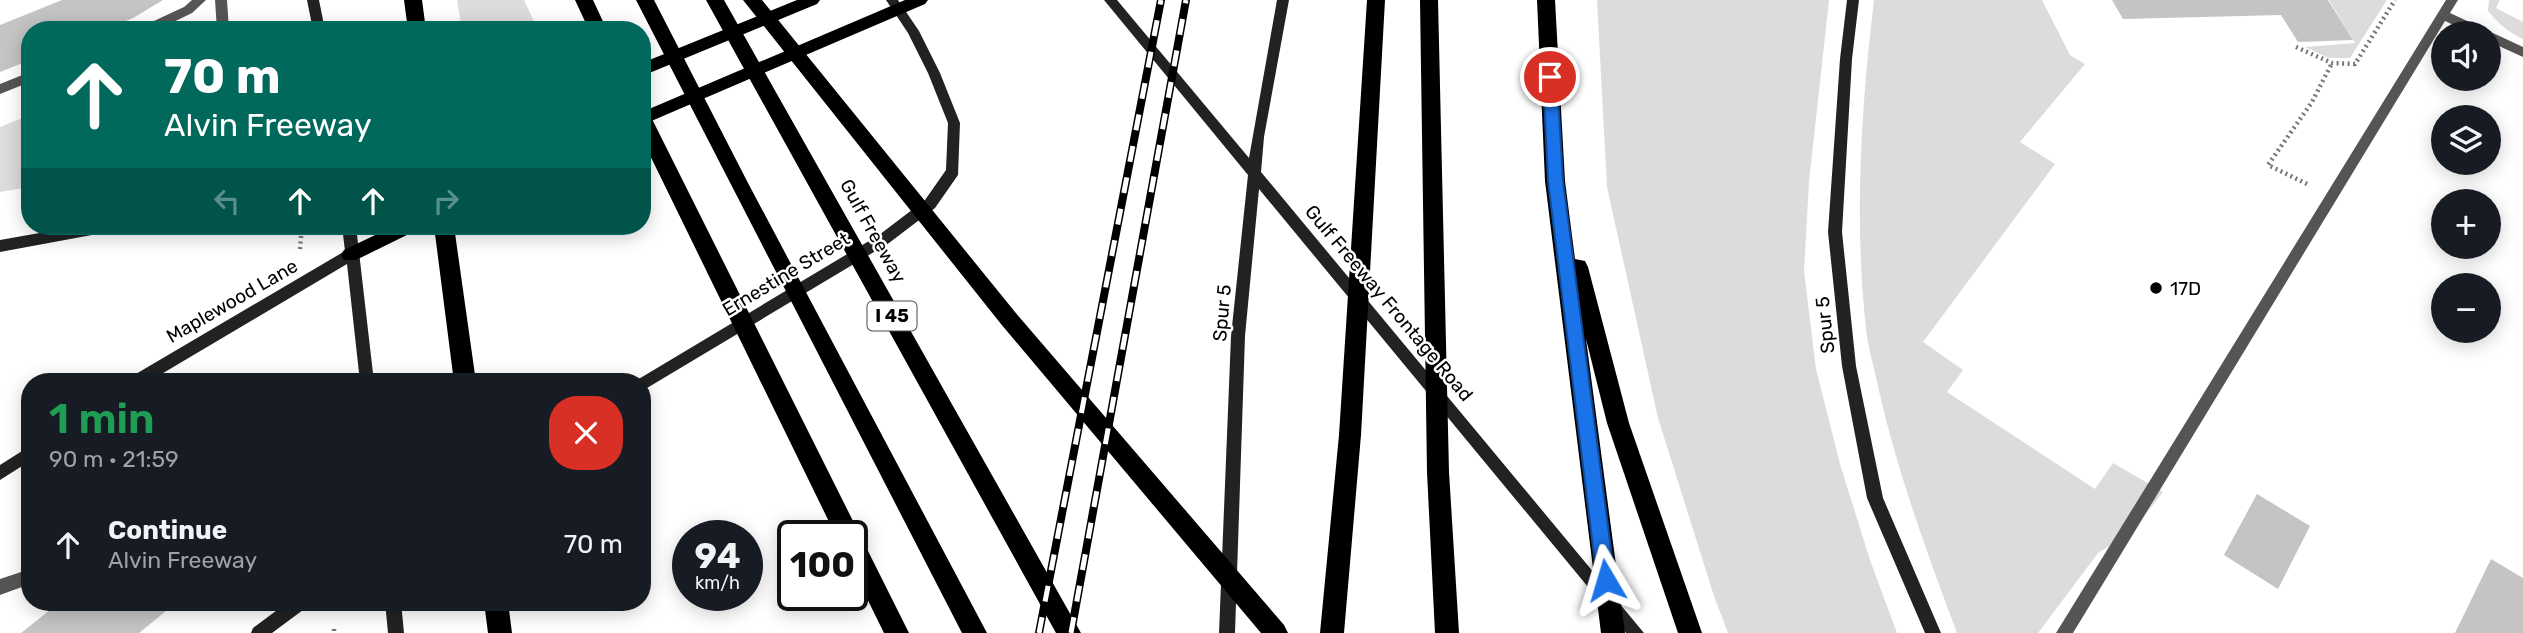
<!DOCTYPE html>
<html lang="en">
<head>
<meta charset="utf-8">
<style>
  body { margin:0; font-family:Rubik,sans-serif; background:#20242c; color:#f1f3f6; height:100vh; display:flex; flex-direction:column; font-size:26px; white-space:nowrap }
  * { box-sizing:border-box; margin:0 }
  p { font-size:23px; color:#9ea1a6 }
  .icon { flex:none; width:38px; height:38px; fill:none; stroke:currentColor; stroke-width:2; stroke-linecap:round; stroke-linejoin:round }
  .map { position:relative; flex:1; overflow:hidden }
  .side { position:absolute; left:21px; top:373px; width:630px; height:238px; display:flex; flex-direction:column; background:#171b24; border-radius:28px; box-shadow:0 4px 18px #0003 }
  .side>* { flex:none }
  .banner { position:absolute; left:21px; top:21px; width:630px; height:214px; border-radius:28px; box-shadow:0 4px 18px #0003; background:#00695c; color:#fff; overflow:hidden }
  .buttons { position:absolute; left:2431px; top:21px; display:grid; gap:14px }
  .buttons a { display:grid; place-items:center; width:70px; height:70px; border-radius:50%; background:#171b24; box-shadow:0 4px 18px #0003; font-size:35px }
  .speed { position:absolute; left:672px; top:520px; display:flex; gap:14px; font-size:35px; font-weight:700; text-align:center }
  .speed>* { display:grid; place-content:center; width:91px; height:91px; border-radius:50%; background:#171b24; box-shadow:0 4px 18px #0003; line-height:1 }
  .speed small { font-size:18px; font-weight:400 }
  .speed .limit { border:4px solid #111; border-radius:10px; background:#fff; color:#111 }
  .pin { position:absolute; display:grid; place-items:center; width:60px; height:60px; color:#fff; margin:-30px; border:4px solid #fff; border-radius:50%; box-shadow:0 2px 7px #0007 }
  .me { position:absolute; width:77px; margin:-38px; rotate:353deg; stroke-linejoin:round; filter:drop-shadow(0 0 5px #0008) }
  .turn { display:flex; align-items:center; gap:24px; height:147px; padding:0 28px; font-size:32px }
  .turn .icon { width:91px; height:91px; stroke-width:2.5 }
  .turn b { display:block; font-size:49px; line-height:60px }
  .lanes { display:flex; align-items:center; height:66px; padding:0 28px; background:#0003; justify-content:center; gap:35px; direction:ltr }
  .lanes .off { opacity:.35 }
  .round { display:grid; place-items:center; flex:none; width:74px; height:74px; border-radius:28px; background:#20242c }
  .summary { display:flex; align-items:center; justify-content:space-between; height:119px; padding:0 28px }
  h1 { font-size:42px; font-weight:600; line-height:52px; color:#1e9e55 }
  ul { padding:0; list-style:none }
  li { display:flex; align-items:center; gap:21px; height:105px; padding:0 28px }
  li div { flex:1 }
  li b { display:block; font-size:26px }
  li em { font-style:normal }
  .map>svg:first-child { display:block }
  .green { fill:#dcdcdc }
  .building { fill:#c4c4c4 }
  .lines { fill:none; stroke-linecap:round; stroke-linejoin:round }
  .path { stroke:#777; stroke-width:4.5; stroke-dasharray:2 3.5; stroke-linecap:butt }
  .lane { fill:#555; fill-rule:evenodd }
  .secondary { fill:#222; fill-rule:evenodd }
  .primary { fill:#000; fill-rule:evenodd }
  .highway { fill:#000; fill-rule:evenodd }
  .rail-casing { stroke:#000; stroke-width:8 }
  .rail { stroke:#fff; stroke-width:5; stroke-dasharray:16; stroke-linecap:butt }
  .route { fill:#1a73e8; stroke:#114b97; stroke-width:2 }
  .poi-dot { fill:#000; stroke:#fff; stroke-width:2.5 }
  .labels { text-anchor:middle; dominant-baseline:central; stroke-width:5; stroke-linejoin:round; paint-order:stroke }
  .shield { fill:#fff; stroke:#4c4c4c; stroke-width:2 }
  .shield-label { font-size:18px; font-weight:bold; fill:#000 }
  .street-label { font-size:19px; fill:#000; stroke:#fff }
  .poi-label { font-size:19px; fill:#000; stroke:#fff; text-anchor:start }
</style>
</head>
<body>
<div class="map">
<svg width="2523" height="633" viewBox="0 0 2523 633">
  <rect width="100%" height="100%" fill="#fff"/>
  <!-- green -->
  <path class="green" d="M 457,0 L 524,0 L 538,30 L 462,30 Z
    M 1597,0 L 1829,0 L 1809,182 L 1804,271 L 1816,369 L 1840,464 L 1870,560 L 1897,633 L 1728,633 L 1714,596 L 1658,418 L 1607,187 Z
    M 1874,0 L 2042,0 L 2070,55 L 2085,64 L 2020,142 L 2055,164 L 1923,342 L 1963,370 L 1947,392 L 2095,489 L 2113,463 L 2163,492 L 2131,533 L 2098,553 L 2038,633 L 1957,633 C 1927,553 1898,474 1879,391 C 1875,370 1868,349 1866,328 C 1854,220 1861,108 1874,0 Z
    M 2329,0 L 2387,0 L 2350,58 L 2329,58 L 2305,47 L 2355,43 Z
    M 2489,0 L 2500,0 L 2496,8 L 2523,22 L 2523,39 C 2508,32 2499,24 2488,11 Z
    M 30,115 L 30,187 L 0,192 L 0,127 Z"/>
  <!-- building -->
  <path class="building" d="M 62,0 L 163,0 L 133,18 L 105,30 L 30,30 L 30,60 L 0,72 L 0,25 Z
    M 2112,0 L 2328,0 L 2353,40 L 2298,42 L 2281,15 L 2123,19 Z
    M 2257,494 L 2310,526 L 2278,589 L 2224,555 Z
    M 2491,559 L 2523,578 L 2523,633 L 2455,633 Z
    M 60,602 L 177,602 L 139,633 L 21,633 Z"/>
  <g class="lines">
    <!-- path -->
    <path class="path" d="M 2296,47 L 2332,63 L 2355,64 L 2395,0
      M 2307,184 L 2268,165 L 2312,102 L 2332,63
      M 300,249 L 302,226
      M 334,629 L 334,633"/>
    <!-- lane -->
    <path class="lane" d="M 192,0 L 206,0 L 192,13 L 157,30 L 139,30 L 141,27 L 184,7 Z
      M 215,0 L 227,0 L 229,30 L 217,30 Z
      M 2446,0 L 2458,0 L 2450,13 L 2523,47 L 2523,57 L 2488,41 L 2488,33 L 2471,33 L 2445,21 L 2073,633 L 2056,633 Z
      M 30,72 L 30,82 L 0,94 L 0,84 Z
      M 30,569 L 30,584 L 0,595 L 0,579 Z"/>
    <!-- secondary -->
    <path class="secondary" d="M 307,0 L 319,0 L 325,30 L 313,30 Z
      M 886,0 L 898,0 L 919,31 L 940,73 L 960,123 L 958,175 L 935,208 L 889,243 L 642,391 L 642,382 L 637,380 L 879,235 L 925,200 L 946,170 L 948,123 L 928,73 L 908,33 Z
      M 1104,0 L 1117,0 L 1249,158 L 1277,0 L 1289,0 L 1264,137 L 1261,172 L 1644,633 L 1626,633 L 1259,189 L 1245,336 L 1235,633 L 1219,633 L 1231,336 L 1248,175 Z
      M 1847,0 L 1859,0 L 1852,59 L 1842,232 L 1856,366 L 1883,498 L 1941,633 L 1925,633 L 1867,498 L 1842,366 L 1828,232 L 1840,59 Z
      M 79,226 L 115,226 L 113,230 L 108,232 L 0,252 L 0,240 Z
      M 342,226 L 356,226 L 374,382 L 360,382 L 347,264 L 148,382 L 127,382 L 129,378 L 345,251 Z
      M 30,446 L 30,461 L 0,480 L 0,465 Z
      M 288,602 L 309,602 L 307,607 L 272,633 L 251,633 L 253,628 Z
      M 385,602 L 401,602 L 404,633 L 388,633 Z"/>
    <!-- primary -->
    <path class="primary" d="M 797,0 L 820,0 L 817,4 L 642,76 L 642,63 Z
      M 905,0 L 928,0 L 925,4 L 642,125 L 642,112 Z
      M 394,226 L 417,226 L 415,231 L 356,260 L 344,260 L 341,255 L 344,250 Z"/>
    <!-- highway -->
    <path class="highway" d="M 404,0 L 422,0 L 426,30 L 408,30 Z
      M 575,0 L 593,0 L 607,30 L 589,30 Z
      M 636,0 L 654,0 L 748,183 L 987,633 L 962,633 Z
      M 706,0 L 724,0 L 1081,633 L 1056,633 Z
      M 743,0 L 762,0 L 1015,312 L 1284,625 L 1288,633 L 1261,633 L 1001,324 Z
      M 1367,0 L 1385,0 L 1361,435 L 1344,633 L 1320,633 L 1339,435 Z
      M 1420,0 L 1438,0 L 1449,472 L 1459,633 L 1435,633 L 1427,472 Z
      M 1537,0 L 1555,0 L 1565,181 L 1575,259 L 1585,261 L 1588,267 L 1629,423 L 1702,633 L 1678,633 L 1607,423 L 1586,339 L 1625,633 L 1601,633 L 1545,181 Z
      M 642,112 L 649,114 L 652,119 L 909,633 L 884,633 L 852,568 L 852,536 L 836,536 L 642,139 Z
      M 434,226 L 454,226 L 476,382 L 454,382 Z
      M 484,602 L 508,602 L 512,633 L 488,633 Z"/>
    <!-- rail casing -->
    <g class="rail-casing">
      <path id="rail" d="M 1039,633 L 1161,0
        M 1071,633 L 1186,0"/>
    </g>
    <!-- rail -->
    <use href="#rail" class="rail"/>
  </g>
  <!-- route -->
  <path class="route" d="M 1550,72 L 1557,77 L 1563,181 L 1615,580 L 1612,586 L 1606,588 L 1600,586 L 1597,580 L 1548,181 L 1543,77 Z"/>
  <!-- markers -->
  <circle class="poi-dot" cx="2156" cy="288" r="7"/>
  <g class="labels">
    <!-- shield labels -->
    <rect class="shield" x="867.5" y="301.5" width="49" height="29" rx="5"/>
    <g class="shield-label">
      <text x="892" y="316">I 45</text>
    </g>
    <!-- street labels -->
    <g class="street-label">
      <text transform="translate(873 231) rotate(61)">Gulf Freeway</text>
      <text transform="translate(786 274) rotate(-31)">Ernestine Street</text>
      <text transform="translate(232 301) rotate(-30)">Maplewood Lane</text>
      <text transform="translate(1389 303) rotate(50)">Gulf Freeway Frontage Road</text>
      <text transform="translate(1222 313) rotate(-85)">Spur 5</text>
      <text transform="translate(1825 325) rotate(-96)">Spur 5</text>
    </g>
    <!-- poi labels -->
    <g class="poi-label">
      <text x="2170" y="288">17D</text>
    </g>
  </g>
</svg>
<div class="buttons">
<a><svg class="icon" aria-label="sound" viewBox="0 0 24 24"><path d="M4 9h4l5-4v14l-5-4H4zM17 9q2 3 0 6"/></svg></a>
<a><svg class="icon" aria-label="layers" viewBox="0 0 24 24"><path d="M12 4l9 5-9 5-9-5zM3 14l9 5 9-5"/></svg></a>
<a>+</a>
<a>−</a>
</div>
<div class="speed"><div>94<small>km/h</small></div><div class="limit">100</div></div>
<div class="pin" style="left:1550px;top:77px;background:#d93025"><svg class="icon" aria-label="arrive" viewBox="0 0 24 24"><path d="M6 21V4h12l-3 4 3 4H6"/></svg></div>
<svg class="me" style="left:1606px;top:580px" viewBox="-20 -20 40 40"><path d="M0-17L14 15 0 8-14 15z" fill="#1a73e8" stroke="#fff" stroke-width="4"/></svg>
<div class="banner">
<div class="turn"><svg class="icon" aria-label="ahead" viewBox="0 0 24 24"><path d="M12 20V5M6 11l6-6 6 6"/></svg><div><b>70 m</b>Alvin Freeway</div></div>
<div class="lanes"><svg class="icon off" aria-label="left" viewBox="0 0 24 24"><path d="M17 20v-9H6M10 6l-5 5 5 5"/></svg><svg class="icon" aria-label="ahead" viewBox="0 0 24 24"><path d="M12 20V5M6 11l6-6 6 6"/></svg><svg class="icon" aria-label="ahead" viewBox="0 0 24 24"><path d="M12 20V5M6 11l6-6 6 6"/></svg><svg class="icon off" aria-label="right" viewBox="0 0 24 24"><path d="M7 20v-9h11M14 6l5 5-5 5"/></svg></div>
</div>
<section class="side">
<div class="summary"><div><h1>1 min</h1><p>90 m · 21:59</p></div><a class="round" style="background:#d93025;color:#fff"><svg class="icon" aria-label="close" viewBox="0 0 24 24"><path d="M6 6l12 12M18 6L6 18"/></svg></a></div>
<ul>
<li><svg class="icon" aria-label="ahead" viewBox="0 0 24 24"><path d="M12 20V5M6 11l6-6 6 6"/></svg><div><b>Continue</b><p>Alvin Freeway</p></div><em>70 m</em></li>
</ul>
</section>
</div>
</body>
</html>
